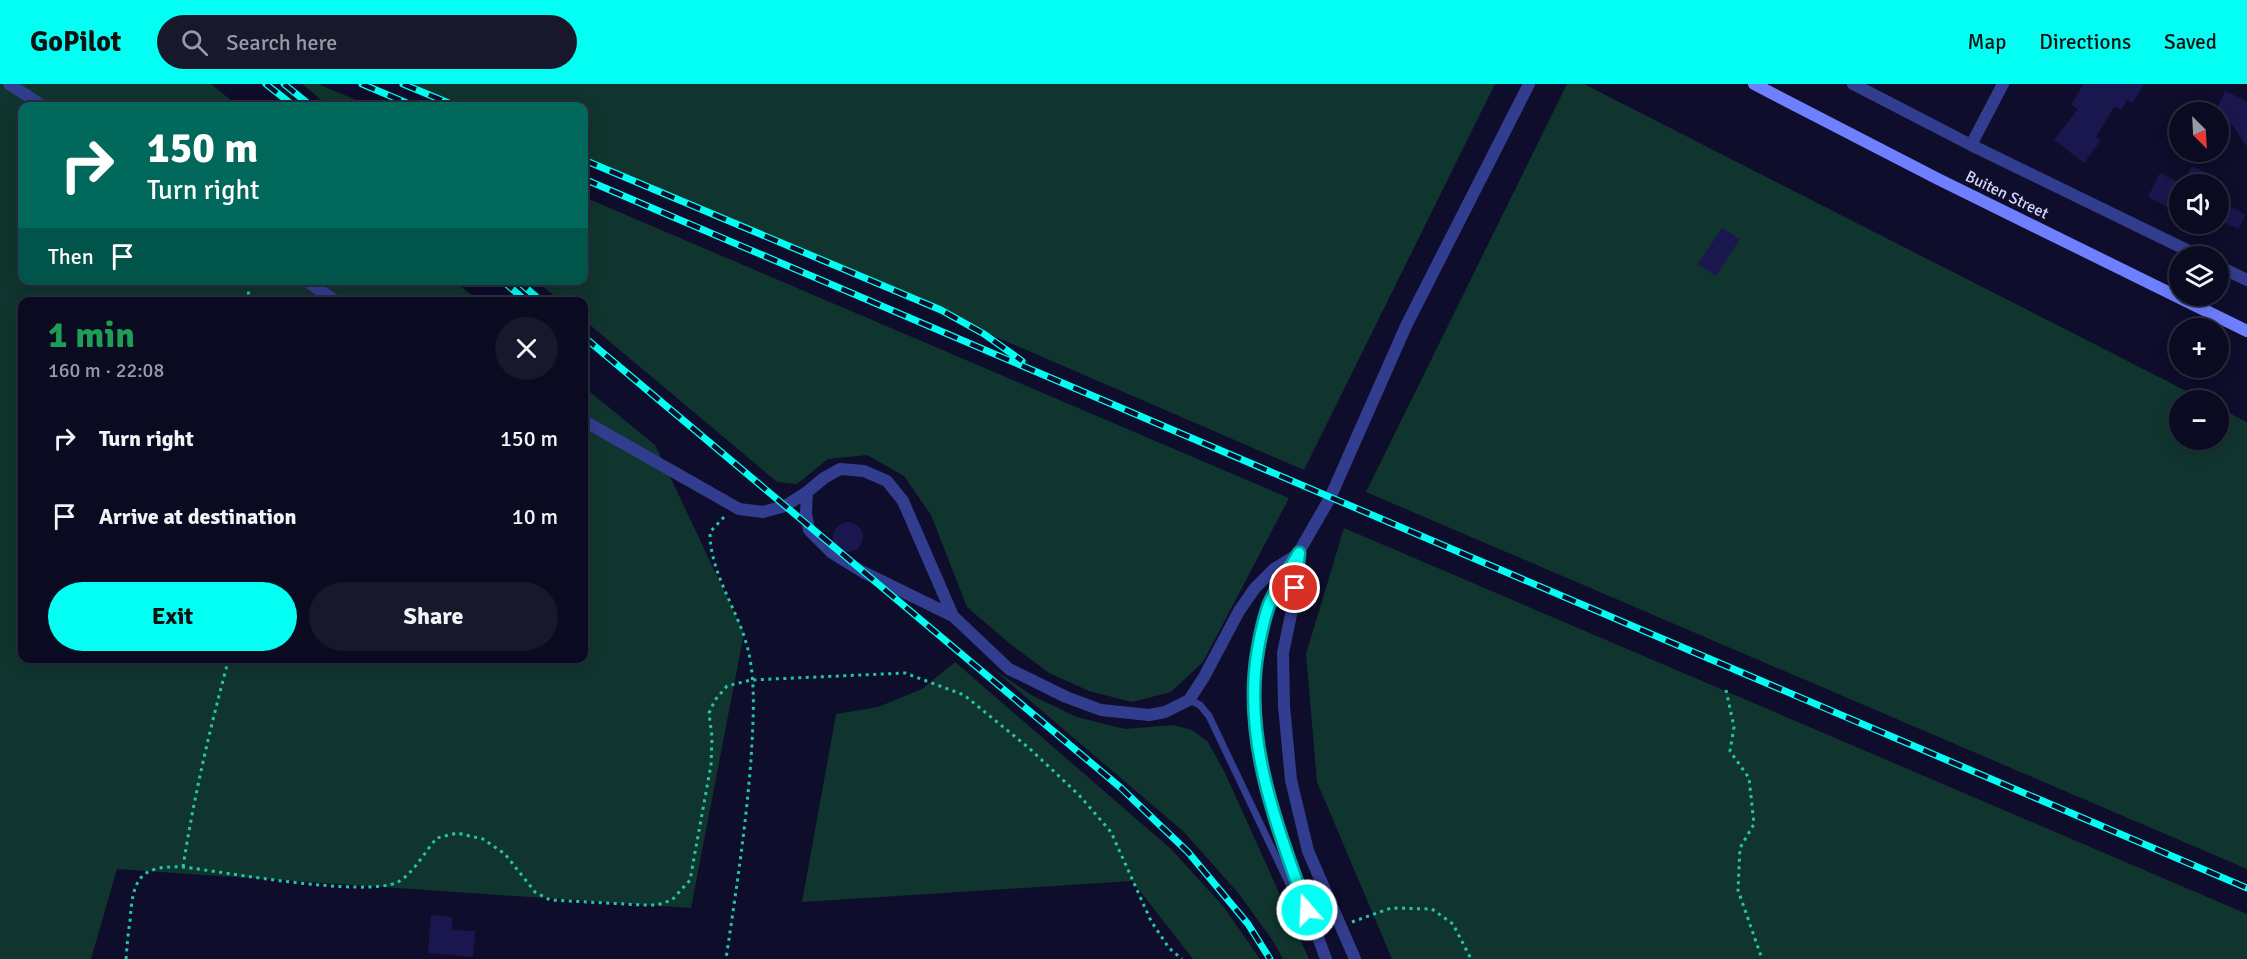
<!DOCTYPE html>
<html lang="en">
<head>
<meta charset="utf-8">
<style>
  body { margin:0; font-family:Signika,sans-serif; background:#18182d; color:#f1f3f6; height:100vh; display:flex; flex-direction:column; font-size:22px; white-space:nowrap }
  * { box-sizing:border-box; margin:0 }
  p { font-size:20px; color:#999aa5 }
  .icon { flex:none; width:33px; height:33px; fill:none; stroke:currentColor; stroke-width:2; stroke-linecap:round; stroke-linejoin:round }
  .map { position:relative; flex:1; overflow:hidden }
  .drawer { position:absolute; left:18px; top:213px; width:570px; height:366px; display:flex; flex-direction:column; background:#0a0a20; border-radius:12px; box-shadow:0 3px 15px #0003,0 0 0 2px #2a2b3e }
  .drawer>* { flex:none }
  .guide { position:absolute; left:18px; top:18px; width:570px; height:183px; border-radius:12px; box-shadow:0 3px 15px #0003,0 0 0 2px #2a2b3e; background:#00695c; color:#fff; overflow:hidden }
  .needle { width:39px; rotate:156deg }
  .buttons { position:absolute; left:2169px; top:18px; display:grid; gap:12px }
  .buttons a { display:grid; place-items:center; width:60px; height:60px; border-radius:50%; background:#0a0a20; box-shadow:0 3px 15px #0003,0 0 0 2px #2a2b3e; font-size:30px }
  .pin { position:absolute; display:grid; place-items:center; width:51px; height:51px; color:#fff; margin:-26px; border:3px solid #fff; border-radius:50%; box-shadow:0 2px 6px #0007 }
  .me { position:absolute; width:66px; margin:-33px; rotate:341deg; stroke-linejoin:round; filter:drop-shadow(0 0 4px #0008) }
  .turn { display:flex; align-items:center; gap:21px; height:126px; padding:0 30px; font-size:27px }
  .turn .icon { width:78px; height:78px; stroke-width:2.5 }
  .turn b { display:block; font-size:42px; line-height:51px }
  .then { display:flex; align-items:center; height:57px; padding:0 30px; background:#0003; gap:12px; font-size:22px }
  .round { display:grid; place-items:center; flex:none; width:63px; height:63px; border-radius:32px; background:#18182d }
  .headline { display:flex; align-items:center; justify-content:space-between; height:102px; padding:0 30px }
  h1 { font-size:36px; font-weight:800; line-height:45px; color:#1e9e55 }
  .cta { display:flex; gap:12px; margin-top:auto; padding:12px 30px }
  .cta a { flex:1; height:69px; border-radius:36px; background:#03fff4; color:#111; font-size:24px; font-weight:800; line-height:69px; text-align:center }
  .cta a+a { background:#18182d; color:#f1f3f6 }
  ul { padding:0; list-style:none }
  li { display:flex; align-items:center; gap:18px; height:78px; padding:0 30px }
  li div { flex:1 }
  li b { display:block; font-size:22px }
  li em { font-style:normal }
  header { display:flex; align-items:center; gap:36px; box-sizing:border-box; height:84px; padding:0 30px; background:#03fff4; color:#111 }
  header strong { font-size:28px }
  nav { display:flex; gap:33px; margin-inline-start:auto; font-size:21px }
  .search { width:420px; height:54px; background:#18182d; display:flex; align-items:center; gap:15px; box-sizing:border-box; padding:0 21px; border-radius:33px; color:#999aa5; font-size:22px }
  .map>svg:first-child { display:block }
  .green { fill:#10352e }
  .building { fill:#1a174e }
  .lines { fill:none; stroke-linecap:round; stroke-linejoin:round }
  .path { stroke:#22c8a6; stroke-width:3; stroke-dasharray:3 4.5; stroke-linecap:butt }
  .lane { stroke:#333d8f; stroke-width:7 }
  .street { stroke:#333d8f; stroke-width:12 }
  .secondary { stroke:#6e7fff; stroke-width:12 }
  .rail-casing { stroke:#03fff4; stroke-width:7 }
  .rail { stroke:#0e0d2b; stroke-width:4.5; stroke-dasharray:14; stroke-linecap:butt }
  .route-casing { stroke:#02a69f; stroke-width:15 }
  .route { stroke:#03fff4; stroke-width:10 }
  .labels { text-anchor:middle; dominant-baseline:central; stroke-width:6; stroke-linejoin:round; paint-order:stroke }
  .street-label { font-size:16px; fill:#d7d8ff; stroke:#0e0d2b }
</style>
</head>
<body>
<header>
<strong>GoPilot</strong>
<div class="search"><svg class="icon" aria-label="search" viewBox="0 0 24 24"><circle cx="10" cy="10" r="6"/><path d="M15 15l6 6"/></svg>Search here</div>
<nav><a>Map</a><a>Directions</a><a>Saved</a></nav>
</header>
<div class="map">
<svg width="2247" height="875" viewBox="0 0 2247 875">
  <rect width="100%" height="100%" fill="#0e0d2b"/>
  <!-- green -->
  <path class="green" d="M 0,0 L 211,0 L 238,22 L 22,22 L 22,196 L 453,196 L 479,217 L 22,218 L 22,574 L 584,574 L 584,303 L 655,361 L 744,549 L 691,824 L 117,785 L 91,875 L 0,875 Z
    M 302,0 L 318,0 L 371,22 L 329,22 Z
    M 411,0 L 1495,0 L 1304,386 L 584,75 L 584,22 L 463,22 Z
    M 1567,0 L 1584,0 L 2204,316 L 2180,316 L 2180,356 L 2218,356 L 2219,324 L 2247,338 L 2247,785 L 1366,408 Z
    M 584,113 L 1289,414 L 1203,578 L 1171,608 L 1132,618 L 1089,607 L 1049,589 L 1009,559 L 967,523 L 931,431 L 904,392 L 867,371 L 828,375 L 797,400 L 777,398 L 584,236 L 584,218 L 561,217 L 536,197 L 584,196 Z
    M 1344,444 L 2247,830 L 2247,875 L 1392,875 L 1317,698 L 1306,570 Z
    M 955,578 L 1171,765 L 1223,822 L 1260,875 L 1193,875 L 1132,797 L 802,818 L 836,630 L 878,623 L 922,605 Z
    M 993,585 L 1033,612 L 1077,633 L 1125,645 L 1173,641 L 1192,646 L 1208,658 L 1225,689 L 1309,875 L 1283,875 L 1273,857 L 1239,810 L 1184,748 Z"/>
  <!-- building -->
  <path class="building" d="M 2083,0 L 2144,0 L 2133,19 L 2127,16 L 2121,26 L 2114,23 L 2096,53 L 2101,56 L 2084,79 L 2054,56 L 2078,25 L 2071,21 Z
    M 2225,7 L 2247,17 L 2247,63 L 2233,42 L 2218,35 L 2218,22 Z
    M 2192,82 L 2211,91 L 2206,100 L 2183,100 Z
    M 2160,89 L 2180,99 L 2180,129 L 2148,113 Z
    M 2218,116 L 2246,131 L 2238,145 L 2218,135 Z
    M 1722,144 L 1740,155 L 1716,192 L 1698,180 Z
    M833 453a15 15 0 1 1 30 0a15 15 0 1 1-30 0Z
    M 431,831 L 452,833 L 452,846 L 475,847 L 473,873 L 428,869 Z"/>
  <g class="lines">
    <!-- path -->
    <path class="path" d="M 248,218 L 249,196
      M 724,433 L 710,448 C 710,492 740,527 749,570 C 756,603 753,641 751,675 C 746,742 736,808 726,875
      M 1726,606 L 1734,643 L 1730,667 L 1749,694 L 1754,740 L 1740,764 L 1738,806 L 1762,875
      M 183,783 C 194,712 210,644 229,574
      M 1352,838 L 1391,824 L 1432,825 L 1453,840 L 1471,875
      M 126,875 C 127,862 128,849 130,837 C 133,796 138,781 183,783 C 225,788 365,814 398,798 C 414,789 425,767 437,754 L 457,749 L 483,755 L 505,770 L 535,808 L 550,816 L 643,821 L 657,821 L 672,816 L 690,796 L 711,681 L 712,653 L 709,629 L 715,616 L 727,602 L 751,596 L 905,589 L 964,611 L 1029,664 L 1079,711 L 1111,748 L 1151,837 L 1169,864 L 1182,875"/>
    <!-- lane -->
    <path class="lane" d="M 1189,616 L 1200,621 L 1209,632 L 1308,840"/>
    <!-- street -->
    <path class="street" d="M 9,0 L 43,22
      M 1853,0 L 1971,61 L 2199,172
      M 1971,61 L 2003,0
      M 2218,182 L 2247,196
      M 305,196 L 337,218
      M 584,337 L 739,425 L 763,428 L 785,422 L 807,408 L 824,394 L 840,385 L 864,387 L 887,397 L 903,417 L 953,532
      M 807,408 L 806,429 L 809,446 L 832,469 L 863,488 L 953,532 L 1009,585 L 1066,613 L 1101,626 L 1149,631 L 1165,628 L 1189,616 L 1204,593 L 1239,527 L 1255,504 L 1274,485 L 1298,470
      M 1299,474 L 1293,521 L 1283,569 L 1284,622 L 1291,696 L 1308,767 L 1355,875
      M 1326,875 L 1302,810 L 1266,706 L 1256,654 L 1254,618 L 1254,590 L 1261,549 L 1270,518 L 1330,414 L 1406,242 L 1529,0"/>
    <!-- secondary -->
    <path class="secondary" d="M 1754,0 L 1938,95 L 2247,247"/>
    <!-- rail casing -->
    <g class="rail-casing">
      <path id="rail" d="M 266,0 L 294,22
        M 284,0 L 311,22
        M 362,0 L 414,22
        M 403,0 L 456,22
        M 584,76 L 941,226 L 984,250 L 1022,277
        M 584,95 L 2247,804
        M 502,196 L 527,218
        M 517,196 L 542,218
        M 584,253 L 1121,704 L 1188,768 L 1248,840 L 1270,875"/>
    </g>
    <!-- rail -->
    <use href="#rail" class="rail"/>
  </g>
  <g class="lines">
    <!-- route casing -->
    <g class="route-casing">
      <path id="route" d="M 1295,504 L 1299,469 C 1290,485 1279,500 1271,516 C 1264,531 1261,549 1258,565 C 1242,655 1277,742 1307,826"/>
    </g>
    <!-- route -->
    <use href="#route" class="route"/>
  </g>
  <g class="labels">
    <!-- street labels -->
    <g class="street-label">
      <text transform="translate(2007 111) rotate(26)">Buiten Street</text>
    </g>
  </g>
</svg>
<div class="buttons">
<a><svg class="needle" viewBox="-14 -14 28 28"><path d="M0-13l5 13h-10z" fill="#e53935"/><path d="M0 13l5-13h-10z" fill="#999aa5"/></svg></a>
<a><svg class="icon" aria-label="sound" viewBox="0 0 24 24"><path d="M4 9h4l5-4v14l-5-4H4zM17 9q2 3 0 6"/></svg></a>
<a><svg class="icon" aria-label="layers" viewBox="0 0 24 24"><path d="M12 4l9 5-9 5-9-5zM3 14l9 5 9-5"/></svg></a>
<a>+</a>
<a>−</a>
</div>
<div class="pin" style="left:1295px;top:504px;background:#d93025"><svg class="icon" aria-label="arrive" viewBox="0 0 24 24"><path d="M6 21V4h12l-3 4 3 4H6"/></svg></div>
<svg class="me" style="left:1307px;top:826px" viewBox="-20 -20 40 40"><circle r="17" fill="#03fff4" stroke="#fff" stroke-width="3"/><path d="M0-11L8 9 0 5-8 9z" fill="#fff"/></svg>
<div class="guide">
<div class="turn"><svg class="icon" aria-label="right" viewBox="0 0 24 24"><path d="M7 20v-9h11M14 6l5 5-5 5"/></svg><div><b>150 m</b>Turn right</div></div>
<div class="then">Then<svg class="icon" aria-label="arrive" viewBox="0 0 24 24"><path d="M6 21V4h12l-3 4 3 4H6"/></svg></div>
</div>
<section class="drawer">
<div class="headline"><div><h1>1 min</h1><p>160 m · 22:08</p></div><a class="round"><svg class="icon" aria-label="close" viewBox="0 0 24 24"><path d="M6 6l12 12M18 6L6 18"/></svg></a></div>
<ul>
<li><svg class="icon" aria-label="right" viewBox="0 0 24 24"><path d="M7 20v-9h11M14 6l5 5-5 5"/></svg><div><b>Turn right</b></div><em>150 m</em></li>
<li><svg class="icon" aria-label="arrive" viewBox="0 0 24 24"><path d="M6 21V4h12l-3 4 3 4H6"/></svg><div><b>Arrive at destination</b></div><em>10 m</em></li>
</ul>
<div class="cta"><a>Exit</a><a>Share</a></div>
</section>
</div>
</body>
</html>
